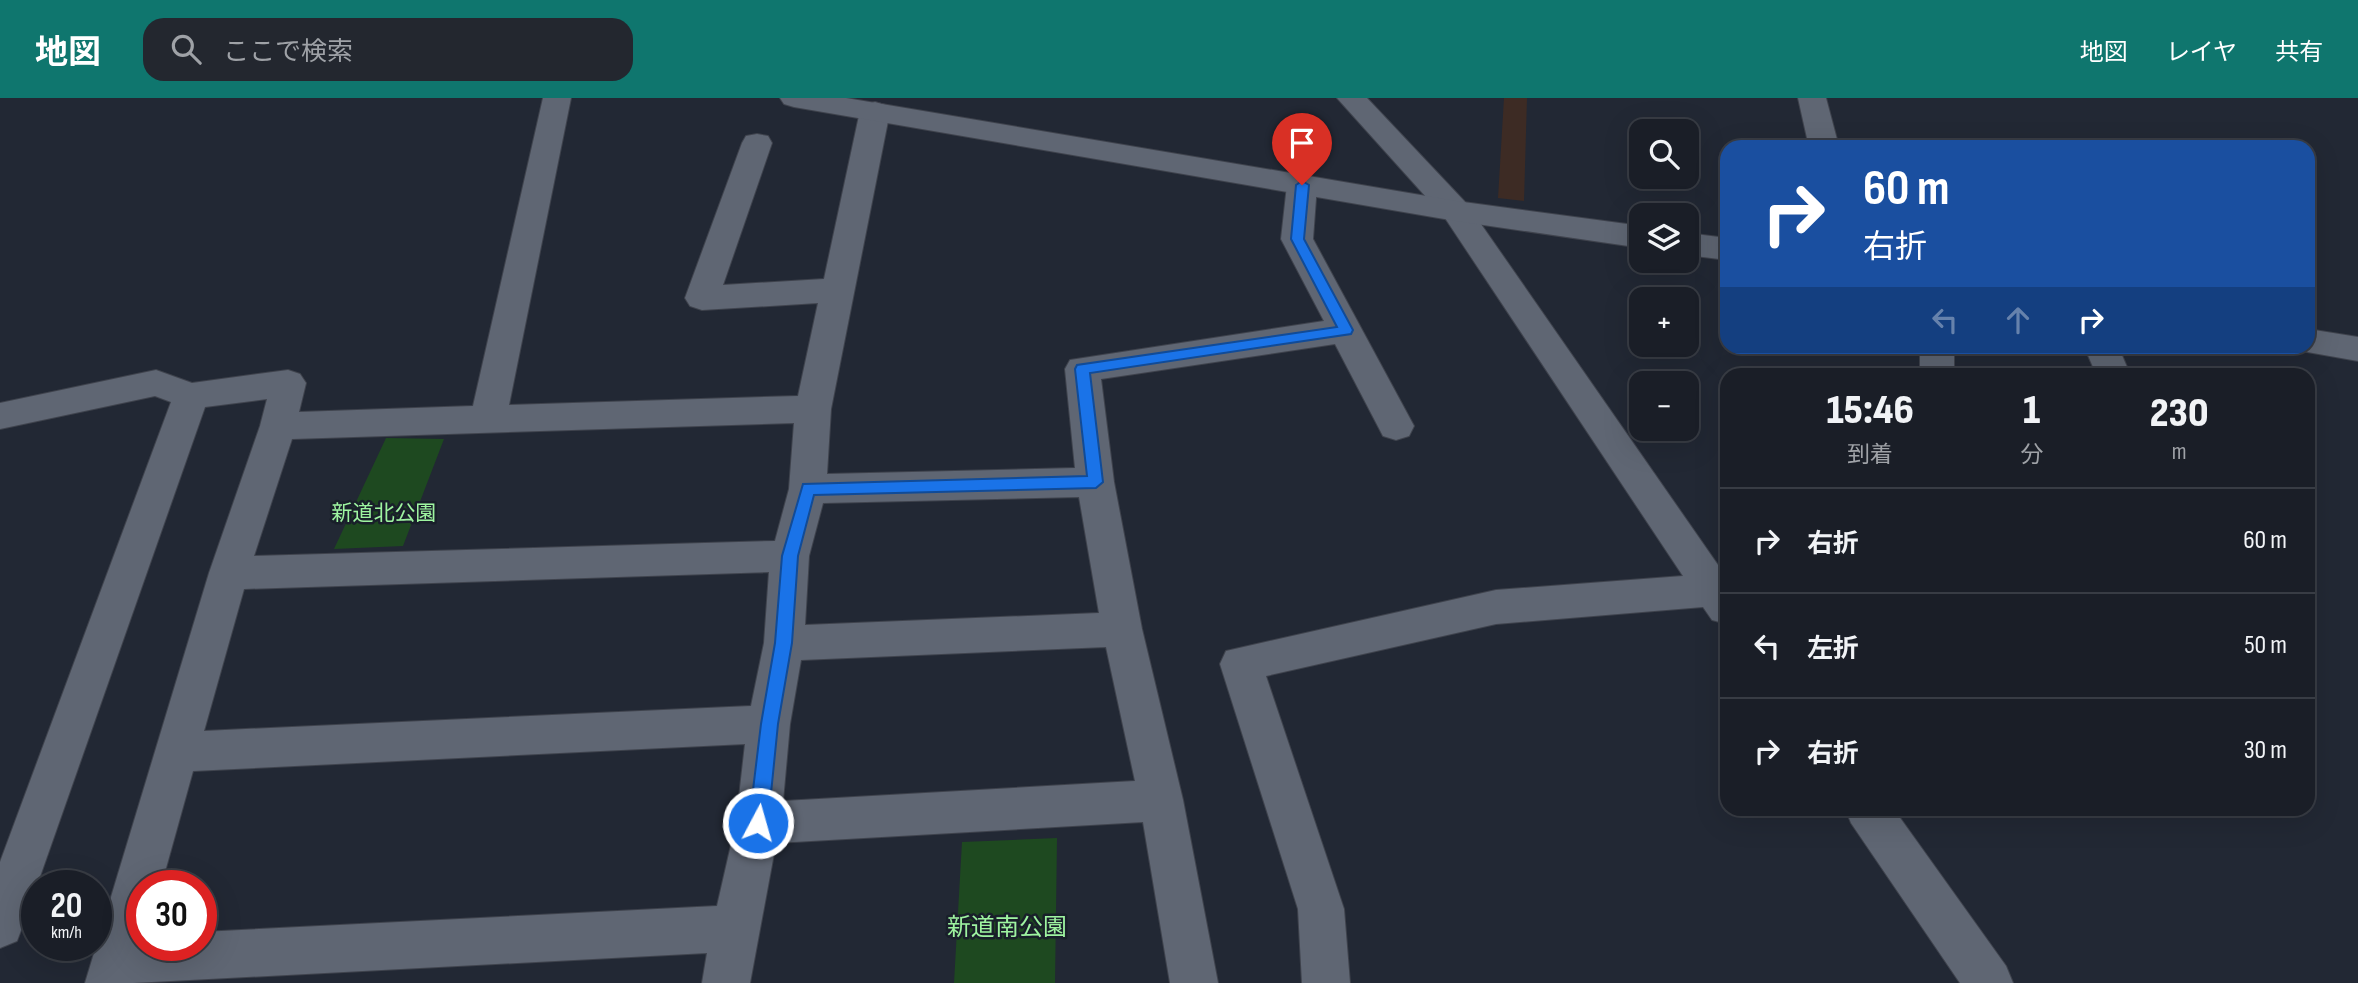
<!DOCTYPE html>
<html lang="ja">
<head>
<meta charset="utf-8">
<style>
  body { margin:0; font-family:"Sofia Sans Condensed","Noto Sans JP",sans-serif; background:#23272f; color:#f1f3f6; height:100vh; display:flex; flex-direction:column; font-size:26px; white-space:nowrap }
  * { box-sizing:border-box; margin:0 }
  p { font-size:23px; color:#9fa2a7 }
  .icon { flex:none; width:38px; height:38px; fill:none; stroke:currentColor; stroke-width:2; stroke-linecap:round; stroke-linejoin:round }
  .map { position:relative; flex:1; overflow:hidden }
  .sheet { position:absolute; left:1720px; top:270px; width:595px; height:448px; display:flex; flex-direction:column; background:#1a1e27; border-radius:21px; box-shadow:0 7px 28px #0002,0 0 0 2px #383c44 }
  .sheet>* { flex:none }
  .guide { position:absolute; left:1720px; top:42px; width:595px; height:214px; border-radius:21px; box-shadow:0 7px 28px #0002,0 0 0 2px #383c44; background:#1a4fa0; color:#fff; overflow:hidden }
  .tools { position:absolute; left:1629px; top:21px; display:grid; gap:14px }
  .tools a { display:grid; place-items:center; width:70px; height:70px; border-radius:14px; background:#1a1e27; box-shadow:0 7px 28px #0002,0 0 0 2px #383c44; font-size:35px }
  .speed { position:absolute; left:21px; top:772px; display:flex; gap:14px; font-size:35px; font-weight:700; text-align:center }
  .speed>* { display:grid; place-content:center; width:91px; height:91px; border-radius:50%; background:#1a1e27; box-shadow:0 7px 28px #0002,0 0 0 2px #383c44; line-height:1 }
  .speed small { font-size:18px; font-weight:400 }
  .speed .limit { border:10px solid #d22; background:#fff; color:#111 }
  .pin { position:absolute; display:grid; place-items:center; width:60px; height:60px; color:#fff; margin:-72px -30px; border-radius:50% 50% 50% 0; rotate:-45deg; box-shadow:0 0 7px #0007 }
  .pin .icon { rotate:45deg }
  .me { position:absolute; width:77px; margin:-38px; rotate:6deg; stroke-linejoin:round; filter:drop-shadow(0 0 5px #0008) }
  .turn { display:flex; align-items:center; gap:24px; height:147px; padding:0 28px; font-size:32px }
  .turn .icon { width:91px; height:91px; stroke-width:2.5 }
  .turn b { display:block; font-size:49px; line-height:60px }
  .lanes { display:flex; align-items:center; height:66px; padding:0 28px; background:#0003; justify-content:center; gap:35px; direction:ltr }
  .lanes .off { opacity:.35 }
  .eta { display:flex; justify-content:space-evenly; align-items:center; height:119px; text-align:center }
  .eta b { font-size:42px; font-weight:800; line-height:49px }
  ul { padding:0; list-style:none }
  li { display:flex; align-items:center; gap:21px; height:105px; padding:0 28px; border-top:2px solid #383c44 }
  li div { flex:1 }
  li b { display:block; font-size:26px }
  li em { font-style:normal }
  header { display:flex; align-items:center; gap:42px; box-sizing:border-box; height:98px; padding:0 35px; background:#0f766e; color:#fff }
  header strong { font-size:33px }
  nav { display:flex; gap:38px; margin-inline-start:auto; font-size:24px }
  .search { width:490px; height:63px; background:#23272f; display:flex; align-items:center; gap:18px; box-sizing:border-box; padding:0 24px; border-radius:21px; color:#9fa2a7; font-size:26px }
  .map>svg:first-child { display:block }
  .education { fill:#3d2b24 }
  .green { fill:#1e4920 }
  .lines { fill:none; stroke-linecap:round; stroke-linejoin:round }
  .minor-casing { stroke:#3f434d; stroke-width:2 }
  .tertiary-casing { stroke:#3f434d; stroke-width:2 }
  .minor { fill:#5f6673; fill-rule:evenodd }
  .tertiary { fill:#5f6673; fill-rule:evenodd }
  .route { fill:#1a73e8; stroke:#114b97; stroke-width:2 }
  .labels { text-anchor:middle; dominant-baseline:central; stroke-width:5; stroke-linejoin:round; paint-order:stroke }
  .park-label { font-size:21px; fill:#9ef4a0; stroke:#191f2a }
  .near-park-label { font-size:24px; fill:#9ef4a0; stroke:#191f2a }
</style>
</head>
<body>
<header>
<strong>地図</strong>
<div class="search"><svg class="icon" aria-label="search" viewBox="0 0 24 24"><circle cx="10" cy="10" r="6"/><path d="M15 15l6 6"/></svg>ここで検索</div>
<nav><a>地図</a><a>レイヤ</a><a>共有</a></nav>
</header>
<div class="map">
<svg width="2358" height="885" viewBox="0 0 2358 885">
  <rect width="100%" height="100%" fill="#222834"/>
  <!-- education -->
  <path class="education" d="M 1504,0 L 1527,0 L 1524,103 L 1498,100 Z"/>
  <!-- green -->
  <path class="green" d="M 386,340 L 444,341 L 403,448 L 334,451 Z
    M 1057,740 L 1055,885 L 954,885 L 962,744 Z"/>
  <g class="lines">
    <!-- minor casing -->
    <g class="minor-casing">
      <path id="minor" d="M 543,0 L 571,0 L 509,307 L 798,298 L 818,205 L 702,212 L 690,208 L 685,200 L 742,45 L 746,38 L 757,36 L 768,38 L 772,45 L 723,187 L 824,181 L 860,13 L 865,7 L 875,4 L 885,7 L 890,13 L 831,311 L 827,376 L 1075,370 L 1065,271 L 1070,262 L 1324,223 L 1281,141 L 1287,87 L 1291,80 L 1302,77 L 1313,80 L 1317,87 L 1313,141 L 1414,328 L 1409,338 L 1396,342 L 1383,338 L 1335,246 L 1101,281 L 1114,384 L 1142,531 L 1183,702 L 1218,885 L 1170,885 L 1143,724 L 776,745 L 750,885 L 702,885 L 707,855 L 133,885 L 85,885 L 209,475 L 260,328 L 267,301 L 205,309 L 23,827 L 17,843 L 0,850 L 0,764 L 171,304 L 155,298 L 0,331 L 0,305 L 156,272 L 192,285 L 288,272 L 300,276 L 306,285 L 299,314 L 473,308 ZM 794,325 L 789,391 L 775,443 L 254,458 L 292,341 ZM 1079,399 L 1099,515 L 805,527 L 809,458 L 823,405 ZM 769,474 L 764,545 L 751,608 L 204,633 L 244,491 ZM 1106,549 L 1135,683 L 783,703 L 790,626 L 801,562 ZM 745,646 L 736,725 L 717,808 L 201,834 L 201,847 L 142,847 L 142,788 L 161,788 L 193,673 Z
        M 1337,0 L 1367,0 L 1467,106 L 1727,480 L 1727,526 L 1712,522 L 1703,509 L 1496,526 L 1266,578 L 1344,811 L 1350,885 L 1302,885 L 1298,811 L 1220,566 L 1226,553 L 1496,492 L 1683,478 L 1445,120 Z
        M 1798,0 L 1826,0 L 1839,49 L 1809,49 Z
        M 1920,248 L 1954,248 L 1954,276 L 1920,276 Z
        M 2084,248 L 2118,248 L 2130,276 L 2096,276 Z
        M 1845,710 L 1893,710 L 2006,868 L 2013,885 L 1960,885 L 1851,725 Z"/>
    </g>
    <!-- tertiary casing -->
    <g class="tertiary-casing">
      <path id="tertiary" d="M 780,0 L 846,0 L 1456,103 L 1642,128 L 1642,150 L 1456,123 L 794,9 L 784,6 Z
        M 1687,135 L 1727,140 L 1727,162 L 1687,157 Z
        M 2308,231 L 2358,239 L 2358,263 L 2296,252 L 2294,248 L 2308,248 Z"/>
    </g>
    <!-- minor -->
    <use href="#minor" class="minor"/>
    <!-- tertiary -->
    <use href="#tertiary" class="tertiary"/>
  </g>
  <!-- route -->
  <path class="route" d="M 1302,83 L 1309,87 L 1304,141 L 1353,232 L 1351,236 L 1090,275 L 1103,384 L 1096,390 L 814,397 L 798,458 L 792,545 L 778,626 L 768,725 L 765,731 L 758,734 L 752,731 L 749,725 L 761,626 L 775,545 L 782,458 L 803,386 L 1087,378 L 1075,271 L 1077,267 L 1337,229 L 1291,141 L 1296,87 Z"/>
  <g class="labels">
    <!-- park labels -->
    <g class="park-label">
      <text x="384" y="415">新道北公園</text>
    </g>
    <!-- near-park labels -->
    <g class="near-park-label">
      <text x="1007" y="829">新道南公園</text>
    </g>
  </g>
</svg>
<div class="tools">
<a><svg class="icon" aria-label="search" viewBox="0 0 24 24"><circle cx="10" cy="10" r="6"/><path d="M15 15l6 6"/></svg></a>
<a><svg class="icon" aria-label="layers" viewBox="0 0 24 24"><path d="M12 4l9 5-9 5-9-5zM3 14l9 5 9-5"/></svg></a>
<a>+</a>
<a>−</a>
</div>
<div class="speed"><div>20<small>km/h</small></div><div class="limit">30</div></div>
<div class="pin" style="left:1302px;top:87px;background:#d93025"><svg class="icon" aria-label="arrive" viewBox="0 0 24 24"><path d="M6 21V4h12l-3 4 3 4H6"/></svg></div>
<svg class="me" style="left:758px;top:725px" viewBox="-20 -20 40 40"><circle r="17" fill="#1a73e8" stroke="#fff" stroke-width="3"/><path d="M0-11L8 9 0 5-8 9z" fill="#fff"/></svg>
<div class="guide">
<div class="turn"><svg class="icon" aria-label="right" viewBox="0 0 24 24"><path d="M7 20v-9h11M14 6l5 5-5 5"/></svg><div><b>60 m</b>右折</div></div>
<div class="lanes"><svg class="icon off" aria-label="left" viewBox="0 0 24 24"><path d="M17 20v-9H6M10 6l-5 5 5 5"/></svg><svg class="icon off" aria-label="ahead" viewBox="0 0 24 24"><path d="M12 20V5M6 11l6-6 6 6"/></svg><svg class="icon" aria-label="right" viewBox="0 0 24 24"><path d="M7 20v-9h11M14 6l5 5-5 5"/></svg></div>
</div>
<section class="sheet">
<div class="eta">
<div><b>15:46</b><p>到着</p></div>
<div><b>1</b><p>分</p></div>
<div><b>230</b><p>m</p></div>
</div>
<ul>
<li><svg class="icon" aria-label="right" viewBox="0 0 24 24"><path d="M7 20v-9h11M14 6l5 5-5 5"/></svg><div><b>右折</b></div><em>60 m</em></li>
<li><svg class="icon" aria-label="left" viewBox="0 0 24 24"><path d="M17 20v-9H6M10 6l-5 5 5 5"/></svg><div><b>左折</b></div><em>50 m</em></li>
<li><svg class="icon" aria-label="right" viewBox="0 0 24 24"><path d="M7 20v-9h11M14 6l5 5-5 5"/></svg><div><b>右折</b></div><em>30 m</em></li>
</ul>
</section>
</div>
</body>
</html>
